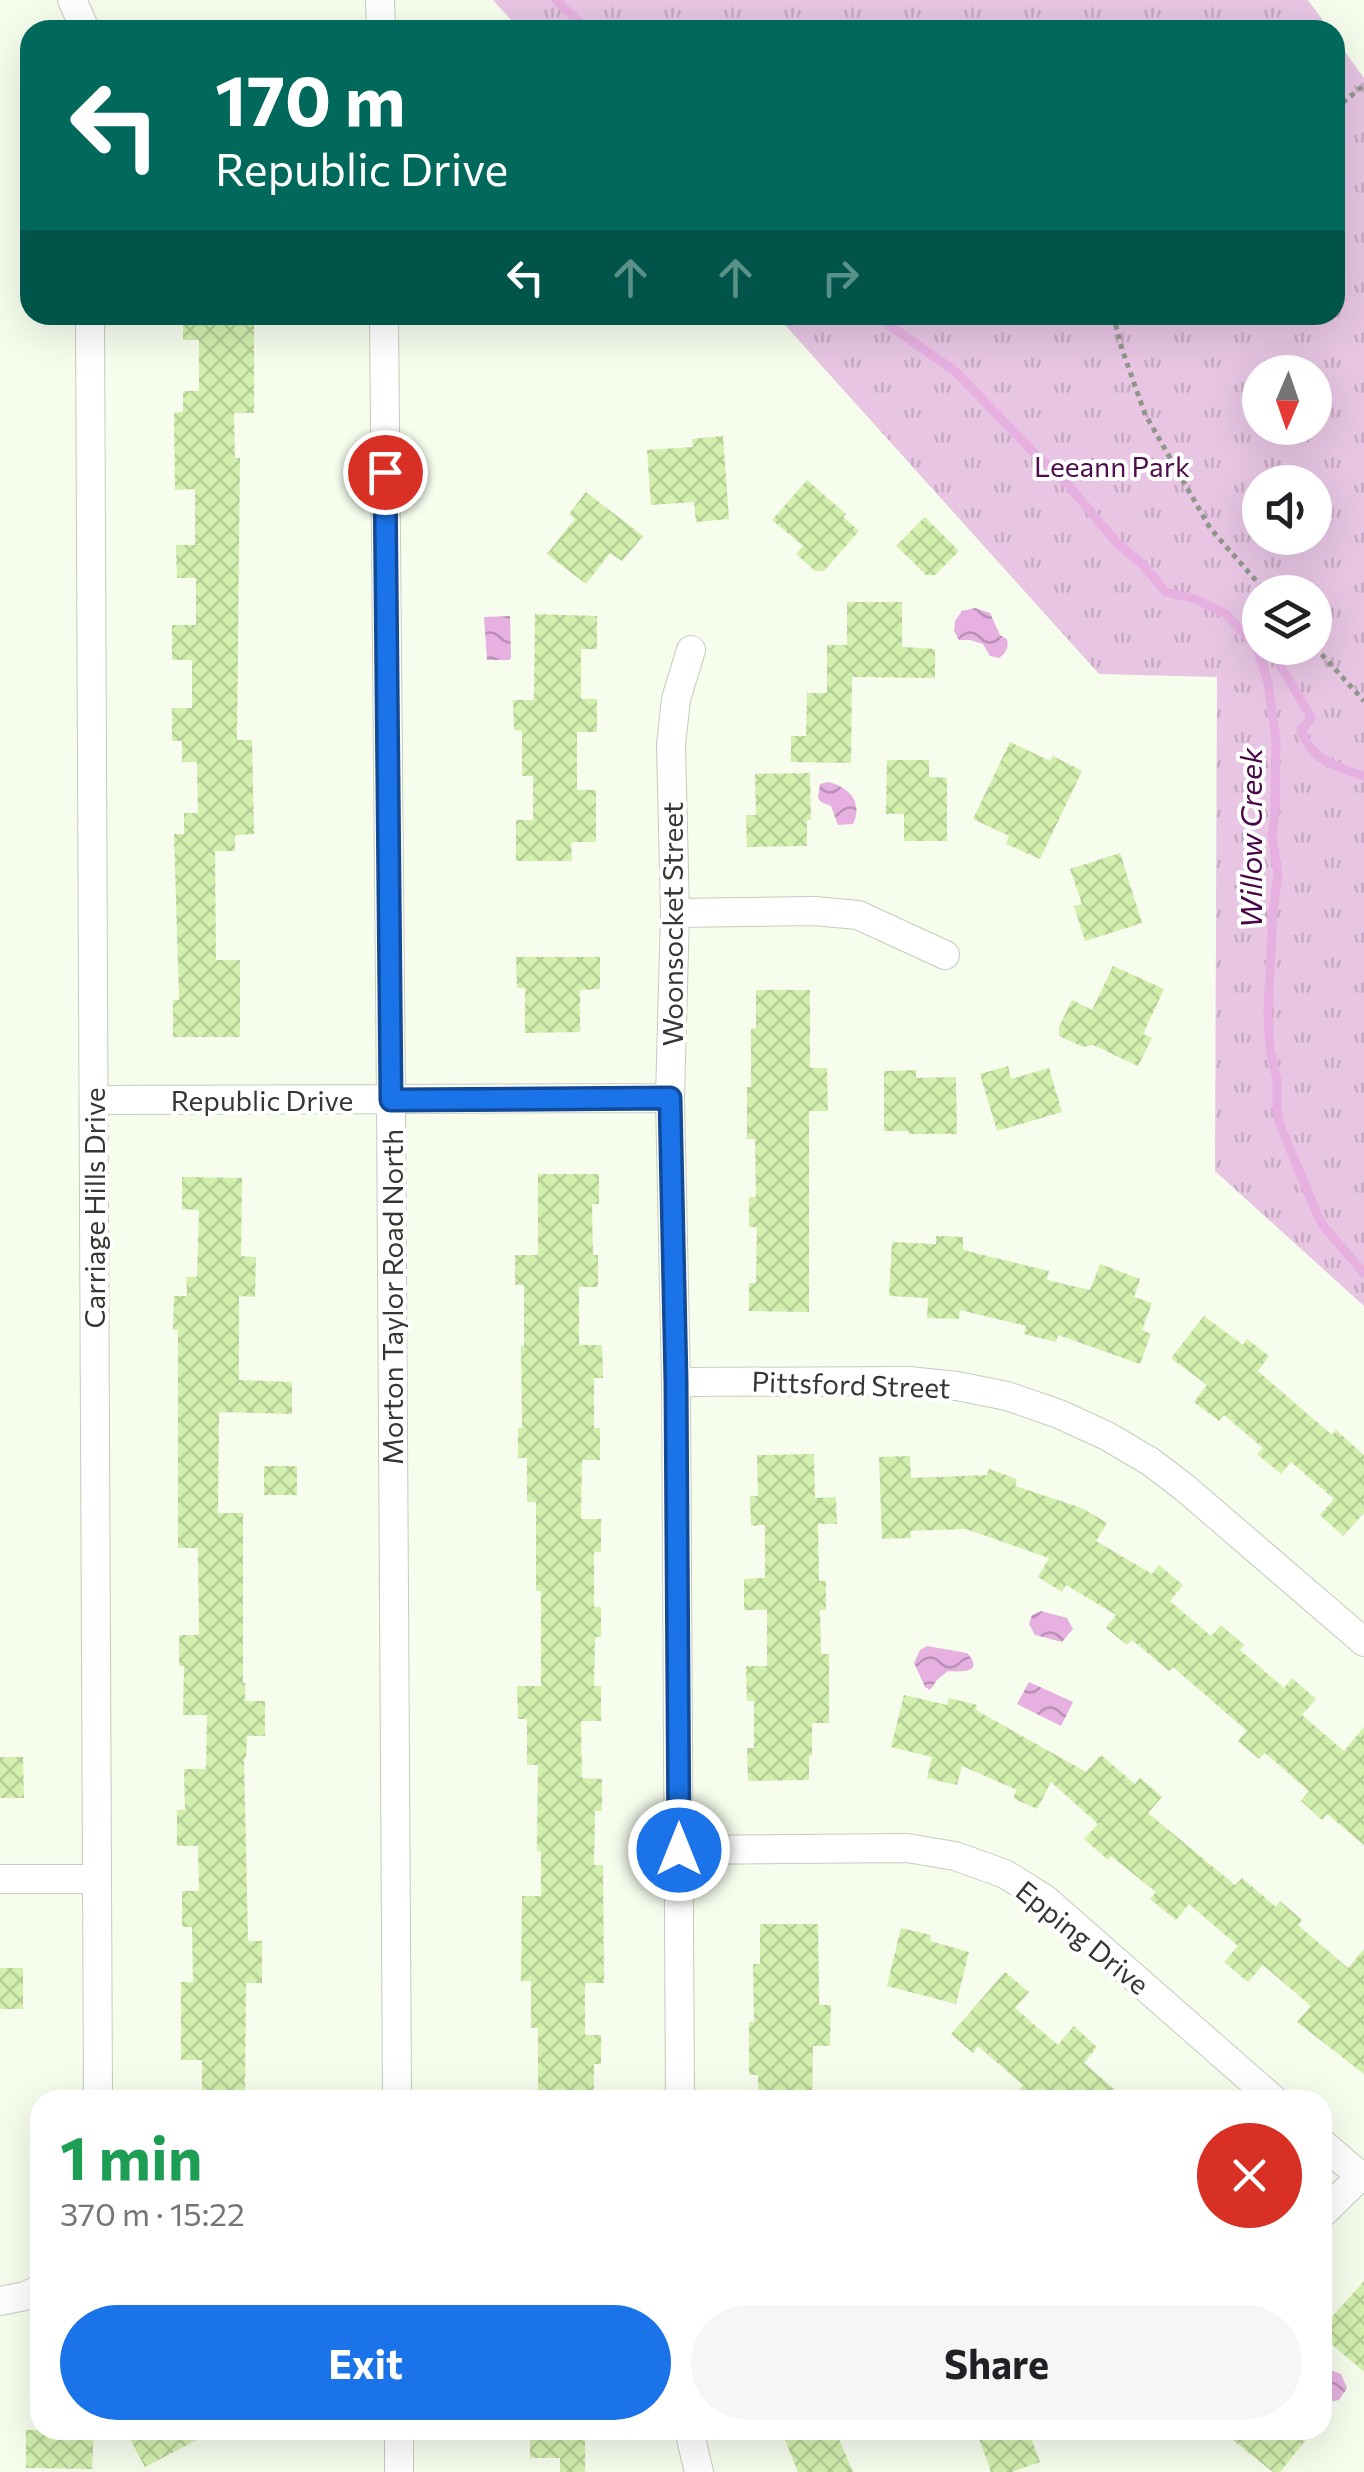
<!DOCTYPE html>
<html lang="en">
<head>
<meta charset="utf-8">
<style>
  body { margin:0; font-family:Commissioner,sans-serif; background:#f6f6f6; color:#202124; height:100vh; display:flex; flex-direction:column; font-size:38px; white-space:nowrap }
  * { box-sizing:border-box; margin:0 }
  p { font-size:32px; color:#757577 }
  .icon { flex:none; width:55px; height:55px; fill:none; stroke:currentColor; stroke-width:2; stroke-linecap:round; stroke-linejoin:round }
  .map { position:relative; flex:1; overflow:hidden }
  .details { position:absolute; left:30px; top:2090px; width:1302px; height:350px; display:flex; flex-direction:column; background:#fff; border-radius:30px; box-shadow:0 10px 40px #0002 }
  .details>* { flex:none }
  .guide { position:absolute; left:20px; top:20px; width:1325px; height:305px; border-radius:30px; box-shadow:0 10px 40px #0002; background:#00695c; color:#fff; overflow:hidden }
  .needle { width:65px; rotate:182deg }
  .controls { position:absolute; left:1242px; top:355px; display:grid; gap:20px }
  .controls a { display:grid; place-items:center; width:90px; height:90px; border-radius:50%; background:#fff; box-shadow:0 10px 40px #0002; font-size:50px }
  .pin { position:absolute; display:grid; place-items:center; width:85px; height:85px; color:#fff; margin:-42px; border:5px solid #fff; border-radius:50%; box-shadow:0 2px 10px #0007 }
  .me { position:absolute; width:110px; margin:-55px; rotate:0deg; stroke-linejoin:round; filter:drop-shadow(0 0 8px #0008) }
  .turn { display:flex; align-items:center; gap:35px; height:210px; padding:0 30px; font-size:45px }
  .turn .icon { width:130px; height:130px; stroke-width:2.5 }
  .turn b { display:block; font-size:70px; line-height:85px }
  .lanes { display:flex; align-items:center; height:95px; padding:0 30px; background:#0003; justify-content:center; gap:50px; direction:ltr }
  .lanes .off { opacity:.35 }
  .round { display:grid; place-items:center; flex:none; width:105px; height:105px; border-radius:52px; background:#f6f6f6 }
  .overview { display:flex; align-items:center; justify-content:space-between; height:170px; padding:0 30px }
  h1 { font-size:60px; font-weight:700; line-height:75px; color:#1e9e55 }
  .cta { display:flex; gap:20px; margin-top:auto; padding:20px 30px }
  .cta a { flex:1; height:115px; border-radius:60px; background:#1a73e8; color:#fff; font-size:40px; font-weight:700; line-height:115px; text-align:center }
  .cta a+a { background:#f6f6f6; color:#202124 }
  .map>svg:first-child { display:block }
  .park { fill:url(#park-tufts); fill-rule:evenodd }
  .water { fill:url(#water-waves) }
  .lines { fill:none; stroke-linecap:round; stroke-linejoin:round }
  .stream { stroke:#e6b0e1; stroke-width:9 }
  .building { fill:url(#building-cross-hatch) }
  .minor-casing { stroke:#c5ccbd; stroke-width:30 }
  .path { stroke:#91968b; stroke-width:5; stroke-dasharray:5 5; stroke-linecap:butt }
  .minor { stroke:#fff; stroke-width:28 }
  .route-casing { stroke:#114b97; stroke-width:25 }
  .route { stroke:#1a73e8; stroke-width:18 }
  .labels { text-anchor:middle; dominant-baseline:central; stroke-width:8; stroke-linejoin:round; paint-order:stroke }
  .park-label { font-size:28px; fill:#4e0e4b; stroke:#fff }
  .street-label { font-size:28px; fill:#353832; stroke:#fff }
  .water-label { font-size:30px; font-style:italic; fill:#480646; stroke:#fff }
</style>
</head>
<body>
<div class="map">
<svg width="1364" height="2472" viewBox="0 0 1364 2472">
  <defs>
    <pattern id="park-tufts" width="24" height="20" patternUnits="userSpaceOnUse" patternTransform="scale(2.5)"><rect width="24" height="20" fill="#e7c5e3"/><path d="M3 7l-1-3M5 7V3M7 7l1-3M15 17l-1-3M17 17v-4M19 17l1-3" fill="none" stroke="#c7aac3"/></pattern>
    <pattern id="water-waves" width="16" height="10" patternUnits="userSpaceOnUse" patternTransform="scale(2.5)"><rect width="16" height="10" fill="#e6b0e1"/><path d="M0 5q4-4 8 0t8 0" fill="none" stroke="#bb90b7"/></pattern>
    <pattern id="building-cross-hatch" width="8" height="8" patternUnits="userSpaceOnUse" patternTransform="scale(2.5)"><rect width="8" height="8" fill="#d2efae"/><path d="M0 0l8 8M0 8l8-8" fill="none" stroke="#b5ce96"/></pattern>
  </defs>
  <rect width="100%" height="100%" fill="#f6fded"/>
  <!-- park -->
  <path class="park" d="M 493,0 L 1308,0 L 1330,30 L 520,30 Z
    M 1335,38 L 1364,78 L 1364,1306 L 1215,1171 L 1217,677 L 1099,674 L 776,315 L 1335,315 ZM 1260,372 L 1315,372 L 1315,428 L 1260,428 ZM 1260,482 L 1315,482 L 1315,538 L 1260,538 ZM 1260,592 L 1315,592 L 1315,648 L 1260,648 Z"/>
  <!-- water -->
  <path class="water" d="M 975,608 L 990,613 L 1000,635 L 1007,639 C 1009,648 1006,653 999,658 L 990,656 L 983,644 L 970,640 L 959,640 L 954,631 L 955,621 L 962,611 Z
    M 510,616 L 511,658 L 509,660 L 487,660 L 484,617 Z
    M 828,782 C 850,787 863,803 853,824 L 838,825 L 831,806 L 821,802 L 818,798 L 820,784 Z
    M 1041,1611 L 1067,1618 L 1073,1629 L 1062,1642 L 1035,1635 L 1029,1624 L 1032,1615 Z
    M 927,1646 L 967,1653 C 985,1673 961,1672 948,1671 L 937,1680 L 930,1690 L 925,1687 L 914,1663 L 920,1650 Z
    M 1029,1682 L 1073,1702 L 1061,1726 L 1017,1704 Z
    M 1331,2370 L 1341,2374 L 1347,2388 L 1339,2400 L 1329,2402 L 1323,2400 L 1323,2373 Z"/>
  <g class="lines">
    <!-- stream -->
    <path class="stream" d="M 556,0 L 587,30
      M 880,315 L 890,326 L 955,371 L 1039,458 L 1058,473 L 1117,543 L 1142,564 L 1166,592 L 1195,599 L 1226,614 L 1256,646 L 1268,682 L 1276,741 L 1275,813 L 1272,836 L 1278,874 L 1273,911 L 1268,1013 L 1270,1049 L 1277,1080 L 1277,1112 L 1280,1125 L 1318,1216 L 1325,1228 L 1364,1273
      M 1267,648 L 1273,654 L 1310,715 L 1311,719 L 1301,730 C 1311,760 1336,767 1364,776"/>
  </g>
  <!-- building -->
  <path class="building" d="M 183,315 L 235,315 L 235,318 L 254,318 L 254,413 L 234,413 L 235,458 L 240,458 L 237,740 L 252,740 L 254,834 L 235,835 L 235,851 L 215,851 L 216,960 L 240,960 L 240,1037 L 173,1037 L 173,1000 L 179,1000 L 174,834 L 184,834 L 184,813 L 198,813 L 197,762 L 182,762 L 182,741 L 172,741 L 172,708 L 192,708 L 192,660 L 172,660 L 172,625 L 196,625 L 196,578 L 177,578 L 176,545 L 195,545 L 195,489 L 175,490 L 174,413 L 183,412 L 183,391 L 199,391 L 199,340 L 183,340 Z
    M 723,436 L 729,519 L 696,522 L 694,502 L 651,505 L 647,450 L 693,447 L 692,439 Z
    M 807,480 L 846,514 L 843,517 L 859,531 L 824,571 L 815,571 L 796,554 L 803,546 L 772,520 Z
    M 586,492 L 643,536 L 622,561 L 610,553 L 586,584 L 547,554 L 575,519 L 569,514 Z
    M 925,517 L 959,551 L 935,575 L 926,575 L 896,546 Z
    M 847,602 L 902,602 L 902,647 L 935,649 L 935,678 L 852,677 L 851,763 L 791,762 L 791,736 L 806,736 L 807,693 L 827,693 L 827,645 L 847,645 Z
    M 535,614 L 597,616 L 597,649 L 581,649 L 581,699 L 597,699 L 597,732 L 577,732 L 577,790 L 596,790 L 596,842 L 571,842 L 572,861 L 516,861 L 516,820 L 533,820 L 533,776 L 522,776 L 522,731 L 514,730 L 513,700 L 534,700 Z
    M 1010,742 L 1050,761 L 1053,756 L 1082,771 L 1040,859 L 1006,844 L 1009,836 L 973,819 Z
    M 887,760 L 929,760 L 929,777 L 947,778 L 947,841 L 904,841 L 904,814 L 886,814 Z
    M 810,773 L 811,820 L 807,820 L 807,846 L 747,847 L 746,815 L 756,815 L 755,774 Z
    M 1120,853 L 1142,923 L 1085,941 L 1074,906 L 1082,904 L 1070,869 Z
    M 516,957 L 600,957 L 600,989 L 580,990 L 580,1032 L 525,1033 L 525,988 L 517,988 Z
    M 1113,966 L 1164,989 L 1143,1034 L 1152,1038 L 1138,1066 L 1093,1045 L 1083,1047 L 1059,1036 L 1059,1027 L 1072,1000 L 1092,1010 Z
    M 756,990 L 810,990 L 810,1068 L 827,1068 L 828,1111 L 809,1111 L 809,1312 L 749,1311 L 749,1283 L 756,1283 L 757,1227 L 749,1227 L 749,1197 L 756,1197 L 755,1139 L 747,1139 L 747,1087 L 751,1087 L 751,1029 L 756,1028 Z
    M 1008,1066 L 1011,1079 L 1049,1068 L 1062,1112 L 997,1131 L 980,1074 Z
    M 916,1070 L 916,1078 L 956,1077 L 957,1134 L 909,1134 L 909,1131 L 884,1131 L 884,1071 Z
    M 538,1174 L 599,1174 L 599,1204 L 592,1204 L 593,1255 L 598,1255 L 598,1287 L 579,1287 L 579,1345 L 602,1345 L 603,1378 L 594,1378 L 594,1428 L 600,1428 L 600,1460 L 582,1460 L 581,1519 L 601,1519 L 601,1552 L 594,1552 L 594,1607 L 601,1607 L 601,1637 L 595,1637 L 594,1686 L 601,1686 L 601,1721 L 581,1721 L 582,1778 L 602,1779 L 602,1811 L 595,1811 L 594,1865 L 603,1865 L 604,1983 L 585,1983 L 585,2035 L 601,2035 L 601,2064 L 594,2064 L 594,2100 L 538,2100 L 538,2028 L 531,2028 L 531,1981 L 521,1981 L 522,1896 L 541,1896 L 541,1851 L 537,1851 L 538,1765 L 527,1765 L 527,1719 L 518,1719 L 517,1686 L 541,1686 L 541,1591 L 536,1591 L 536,1502 L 527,1502 L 527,1458 L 518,1458 L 518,1428 L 522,1428 L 521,1346 L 524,1346 L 524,1285 L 515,1285 L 515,1255 L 538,1255 Z
    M 182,1177 L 242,1178 L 241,1256 L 256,1257 L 255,1297 L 239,1296 L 239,1380 L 292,1382 L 292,1414 L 219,1412 L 218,1513 L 243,1513 L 243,1683 L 245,1683 L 245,1701 L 265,1701 L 265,1736 L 247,1736 L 246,1758 L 244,1758 L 248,1941 L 262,1941 L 262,1983 L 246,1983 L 245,2097 L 202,2097 L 202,2060 L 181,2060 L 181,1982 L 193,1982 L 192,1927 L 182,1927 L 182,1891 L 199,1891 L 198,1846 L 177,1846 L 177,1810 L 185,1810 L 184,1769 L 206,1769 L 207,1715 L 183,1715 L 184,1666 L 179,1666 L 179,1635 L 199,1635 L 198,1548 L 178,1548 L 178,1330 L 173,1330 L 174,1296 L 187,1296 L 186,1277 L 197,1277 L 199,1210 L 182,1209 Z
    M 936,1236 L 963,1237 L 963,1250 L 1049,1271 L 1047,1280 L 1090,1290 L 1100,1264 L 1140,1279 L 1134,1297 L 1152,1303 L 1142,1330 L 1151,1334 L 1140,1364 L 1058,1335 L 1056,1342 L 1024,1334 L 1026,1326 L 960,1310 L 959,1319 L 927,1318 L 928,1298 L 889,1296 L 892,1242 L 936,1244 Z
    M 1204,1316 L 1243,1345 L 1247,1339 L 1269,1356 L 1258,1371 L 1332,1435 L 1336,1430 L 1364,1455 L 1364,1513 L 1343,1536 L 1320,1515 L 1334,1499 L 1291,1462 L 1281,1474 L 1257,1454 L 1263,1448 L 1224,1415 L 1219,1421 L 1194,1402 L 1207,1385 L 1171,1358 Z
    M 814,1454 L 815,1498 L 836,1497 L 837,1524 L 818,1524 L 819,1581 L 826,1581 L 826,1610 L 820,1610 L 821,1654 L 829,1654 L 829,1723 L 812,1723 L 812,1755 L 809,1756 L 809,1780 L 748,1781 L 747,1748 L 754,1748 L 754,1701 L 747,1701 L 746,1666 L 767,1666 L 767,1610 L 744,1610 L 744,1579 L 765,1578 L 765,1525 L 751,1526 L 750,1496 L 758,1496 L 757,1455 Z
    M 910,1456 L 911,1478 L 987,1475 L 989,1469 L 1017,1479 L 1015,1486 L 1082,1508 L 1107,1523 L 1096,1541 L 1152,1574 L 1159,1565 L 1183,1585 L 1170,1601 L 1211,1636 L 1221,1625 L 1244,1645 L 1240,1650 L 1284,1688 L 1292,1678 L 1316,1699 L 1302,1715 L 1344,1751 L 1364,1727 L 1364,1845 L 1327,1814 L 1322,1820 L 1301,1801 L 1309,1791 L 1265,1753 L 1259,1759 L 1238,1741 L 1247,1731 L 1173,1667 L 1169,1671 L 1132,1640 L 1127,1645 L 1106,1628 L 1116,1615 L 1066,1585 L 1062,1592 L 1038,1577 L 1049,1558 L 966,1529 L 910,1531 L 911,1538 L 882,1539 L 879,1457 Z
    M 264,1466 L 297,1466 L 297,1495 L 264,1495 Z
    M 904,1695 L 947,1705 L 949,1698 L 977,1705 L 976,1710 L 1086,1772 L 1101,1755 L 1135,1784 L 1140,1778 L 1162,1797 L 1148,1813 L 1235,1885 L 1242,1878 L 1276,1907 L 1280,1901 L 1302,1920 L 1298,1925 L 1348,1968 L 1364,1949 L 1364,2074 L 1297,2022 L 1311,2006 L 1263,1965 L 1248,1982 L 1224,1962 L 1238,1946 L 1189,1904 L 1176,1920 L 1150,1899 L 1156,1892 L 1111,1856 L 1108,1860 L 1084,1839 L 1098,1824 L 1051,1782 L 1037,1809 L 1013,1798 L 1017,1790 L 962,1766 L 957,1785 L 927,1778 L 932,1757 L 891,1747 Z
    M 0,1757 L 23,1757 L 24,1798 L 0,1798 Z
    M 760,1924 L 818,1924 L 819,2005 L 831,2005 L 830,2046 L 813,2046 L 812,2100 L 758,2100 L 758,2075 L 749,2075 L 749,2022 L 754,2022 L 753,1964 L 760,1964 Z
    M 901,1928 L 931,1935 L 930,1941 L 969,1952 L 956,2004 L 887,1986 Z
    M 0,1968 L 23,1968 L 23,2009 L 0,2009 Z
    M 1005,1972 L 1029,1992 L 1015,2008 L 1058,2045 L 1074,2026 L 1097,2047 L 1084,2063 L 1127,2100 L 1033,2100 L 1020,2089 L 1023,2085 L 978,2046 L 973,2053 L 951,2034 Z
    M 1364,2281 L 1364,2372 L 1322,2336 L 1322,2328 Z
    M 26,2430 L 94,2430 L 92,2469 L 26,2468 Z
    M 125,2430 L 216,2430 L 145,2467 Z
    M 530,2430 L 585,2431 L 585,2472 L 560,2472 L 560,2458 L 530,2458 Z
    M 781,2430 L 835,2430 L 853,2472 L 798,2472 Z
    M 976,2430 L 1028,2430 L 1040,2462 L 1012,2472 L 991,2472 Z
    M 1220,2430 L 1314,2430 L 1280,2472 L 1273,2472 Z"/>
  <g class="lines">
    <!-- minor casing -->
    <g class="minor-casing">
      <path id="minor" d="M 72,0 L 82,22 L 83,30
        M 380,0 L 381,30
        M 90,315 L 98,2100
        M 384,315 L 391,1099 L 397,2100
        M 675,913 L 814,911 L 858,915 L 945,955
        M 94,1100 L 670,1098
        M 676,1382 L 909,1381 L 957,1386 L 1007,1396 L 1059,1414 L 1107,1436 L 1151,1462 L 1185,1488 L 1364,1642
        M 679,1850 L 907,1848 L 955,1856 L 1005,1874 L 1045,1899 L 1274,2100
        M 0,1879 L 97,1879
        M 680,2100 L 676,1382 L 670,1098 L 675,913 L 671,745 L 676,699 L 691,650
        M 1322,2143 L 1364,2179
        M 1322,2214 L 1361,2176
        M 0,2301 L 25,2296 L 40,2289
        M 399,2430 L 399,2472
        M 689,2430 L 699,2472"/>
    </g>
    <!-- path -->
    <path class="path" d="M 1335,109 L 1364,85
      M 1113,315 L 1122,349 L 1145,414 L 1210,528 L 1266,592
      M 1315,647 L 1364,701"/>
    <!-- minor -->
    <use href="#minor" class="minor"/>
  </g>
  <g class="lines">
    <!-- route casing -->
    <g class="route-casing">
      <path id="route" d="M 385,472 L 391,1100 L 670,1098 L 676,1382 L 679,1850"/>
    </g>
    <!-- route -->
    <use href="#route" class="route"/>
  </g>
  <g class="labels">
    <!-- park labels -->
    <g class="park-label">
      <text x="1112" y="466">Leeann Park</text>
    </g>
    <!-- street labels -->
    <g class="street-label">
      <text transform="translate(672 924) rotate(-90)">Woonsocket Street</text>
      <text x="262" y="1100">Republic Drive</text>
      <text transform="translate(94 1208) rotate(-90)">Carriage Hills Drive</text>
      <text transform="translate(392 1297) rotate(-90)">Morton Taylor Road North</text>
      <text transform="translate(851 1384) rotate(2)">Pittsford Street</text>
      <text transform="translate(1083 1937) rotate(39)">Epping Drive</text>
    </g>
    <!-- water labels -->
    <g class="water-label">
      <text transform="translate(1249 838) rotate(-90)">Willow Creek</text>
    </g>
  </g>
</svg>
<div class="controls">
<a><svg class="needle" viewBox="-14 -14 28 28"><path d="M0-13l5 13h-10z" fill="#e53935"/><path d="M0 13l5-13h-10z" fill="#757577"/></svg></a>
<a><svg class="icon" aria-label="sound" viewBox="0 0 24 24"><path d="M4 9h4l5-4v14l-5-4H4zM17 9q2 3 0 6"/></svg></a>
<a><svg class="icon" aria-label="layers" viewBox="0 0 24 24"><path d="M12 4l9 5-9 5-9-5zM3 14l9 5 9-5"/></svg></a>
</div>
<div class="pin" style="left:385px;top:472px;background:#d93025"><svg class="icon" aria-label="arrive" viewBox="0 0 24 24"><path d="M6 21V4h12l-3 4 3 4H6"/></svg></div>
<svg class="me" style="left:679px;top:1850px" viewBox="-20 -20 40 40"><circle r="17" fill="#1a73e8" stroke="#fff" stroke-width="3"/><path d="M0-11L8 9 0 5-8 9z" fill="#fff"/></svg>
<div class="guide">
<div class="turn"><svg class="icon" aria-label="left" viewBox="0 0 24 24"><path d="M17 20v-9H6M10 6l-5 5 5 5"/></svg><div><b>170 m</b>Republic Drive</div></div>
<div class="lanes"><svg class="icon" aria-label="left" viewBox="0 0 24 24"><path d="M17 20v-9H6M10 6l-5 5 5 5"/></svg><svg class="icon off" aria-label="ahead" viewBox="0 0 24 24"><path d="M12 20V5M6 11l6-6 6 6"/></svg><svg class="icon off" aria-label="ahead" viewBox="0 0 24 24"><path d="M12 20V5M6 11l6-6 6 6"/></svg><svg class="icon off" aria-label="right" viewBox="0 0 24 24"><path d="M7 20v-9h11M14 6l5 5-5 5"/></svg></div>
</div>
<section class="details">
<div class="overview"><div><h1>1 min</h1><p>370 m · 15:22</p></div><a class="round" style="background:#d93025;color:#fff"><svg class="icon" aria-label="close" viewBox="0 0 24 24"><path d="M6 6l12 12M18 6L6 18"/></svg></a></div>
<div class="cta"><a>Exit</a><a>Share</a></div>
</section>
</div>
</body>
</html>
